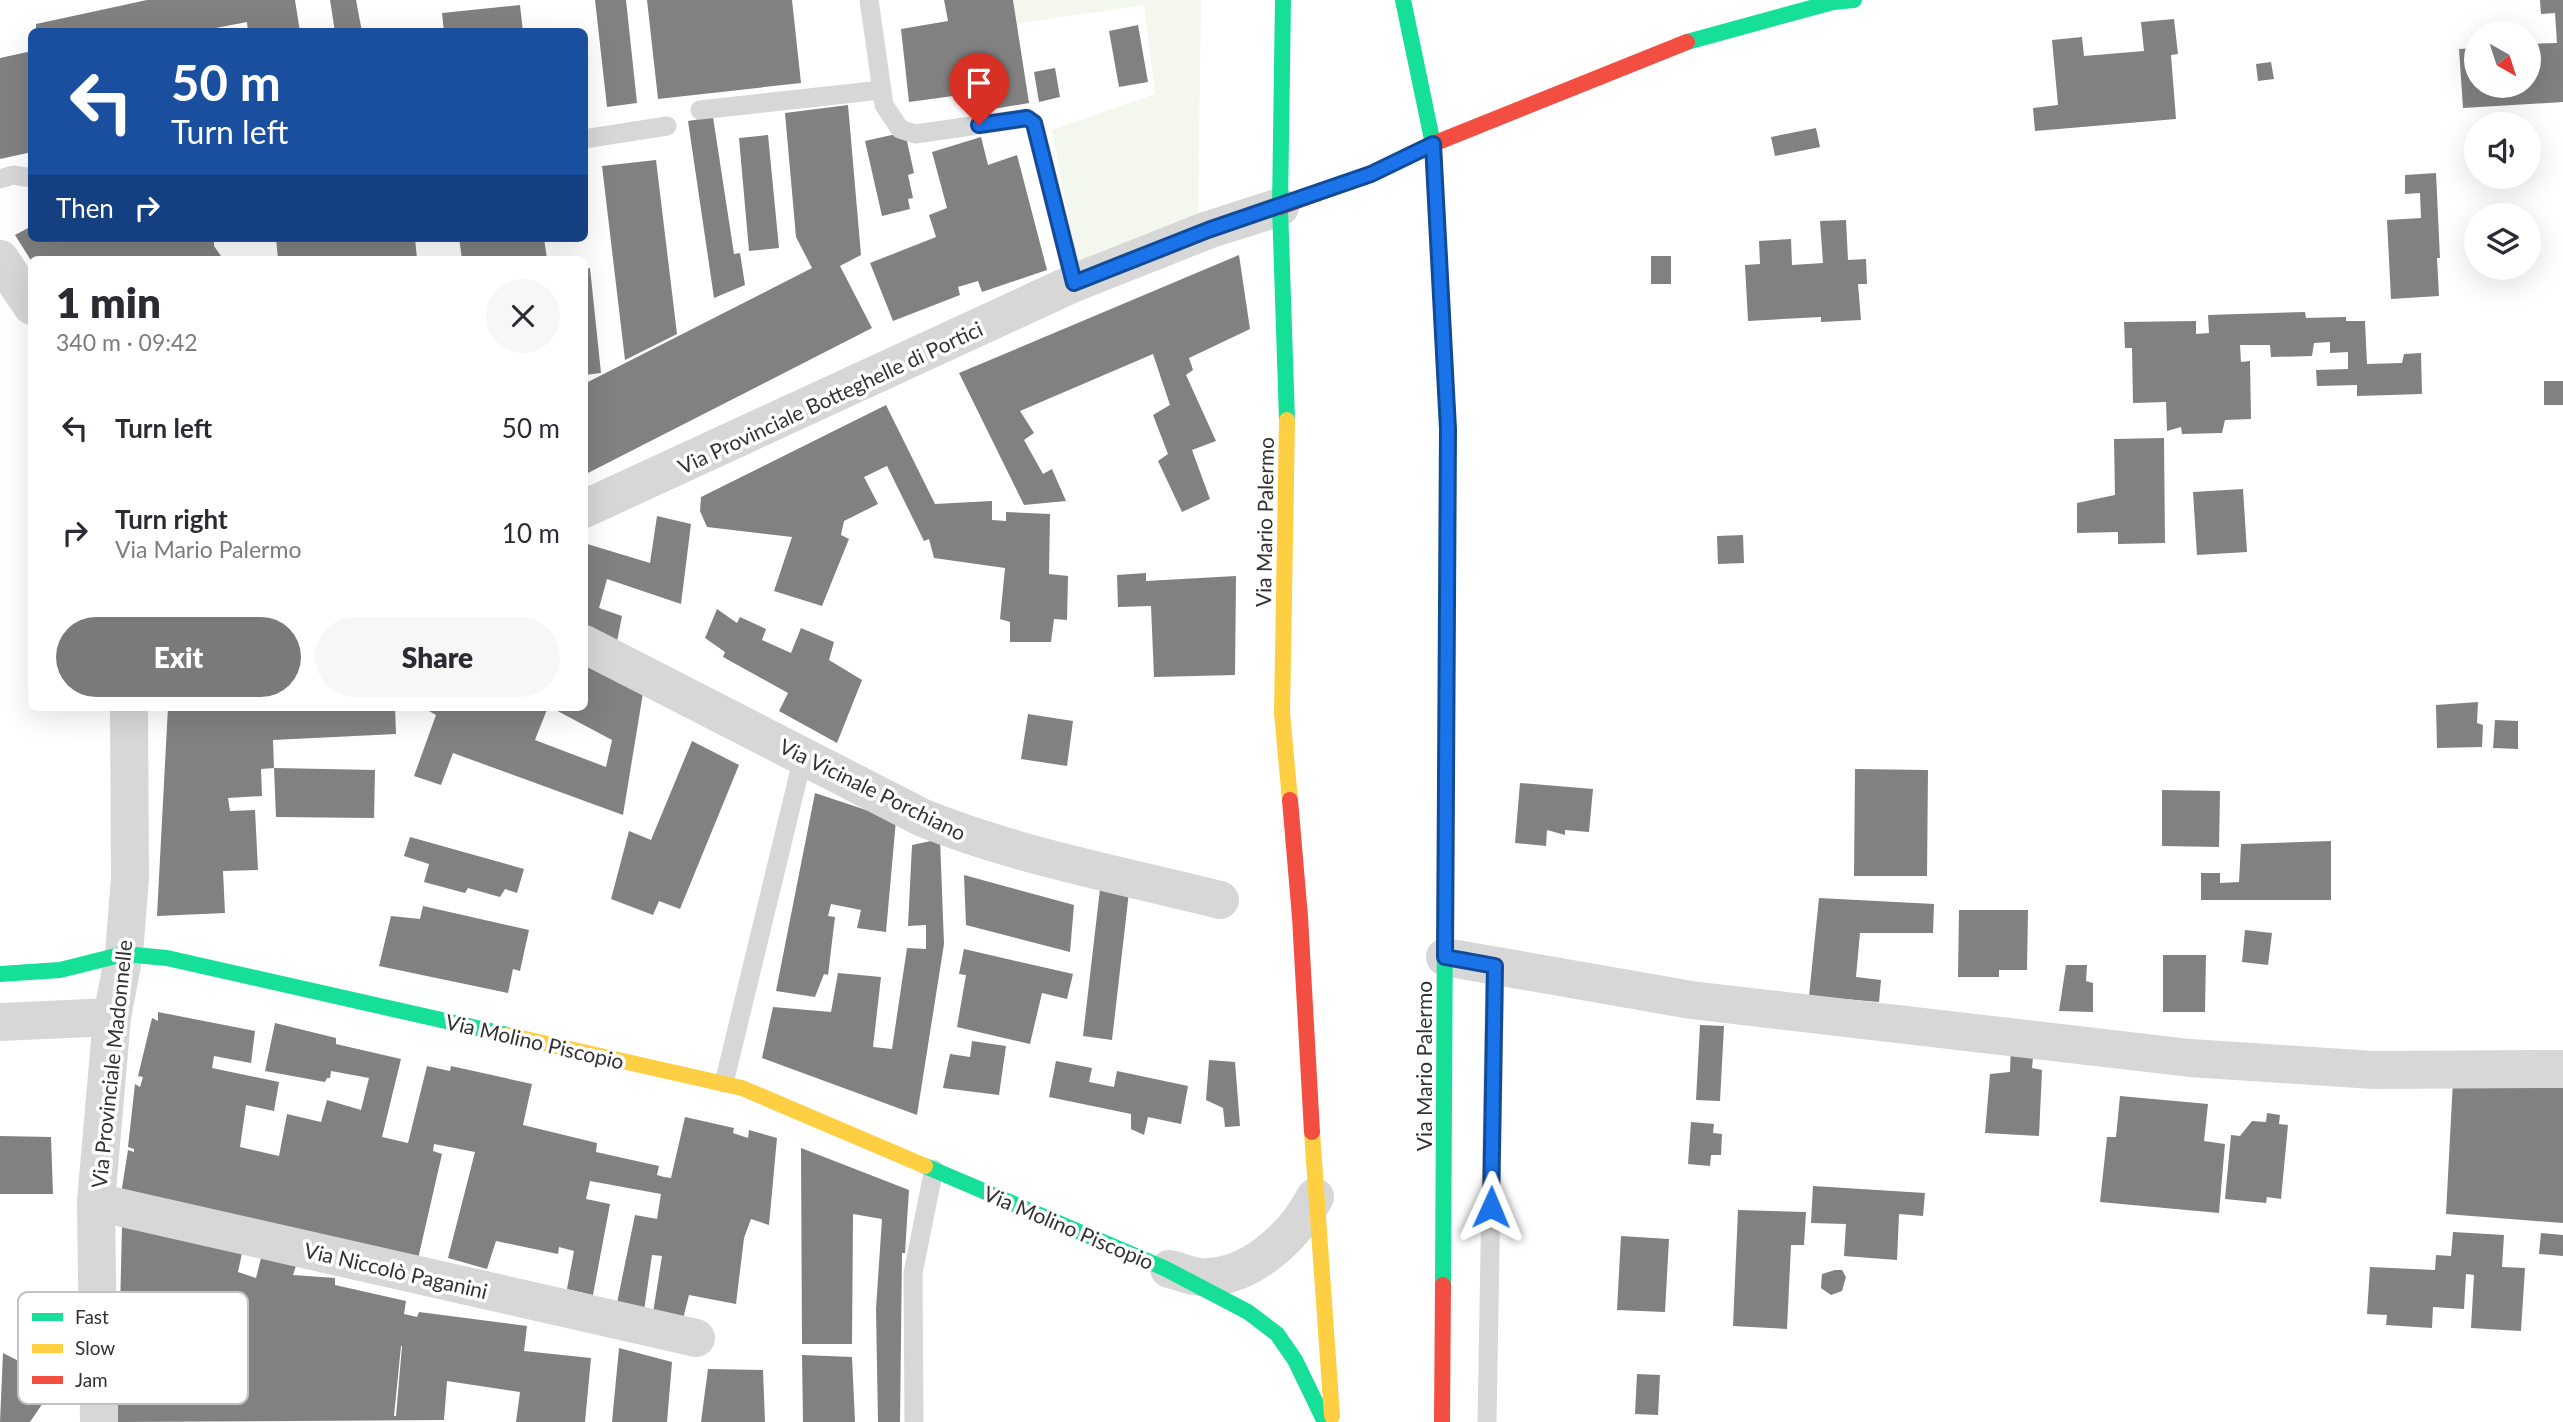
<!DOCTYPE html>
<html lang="en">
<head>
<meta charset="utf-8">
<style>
  body { margin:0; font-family:Lato,sans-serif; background:#f7f7f7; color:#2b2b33; height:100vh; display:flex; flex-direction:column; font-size:26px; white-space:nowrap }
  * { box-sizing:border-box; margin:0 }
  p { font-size:23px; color:#7c7c81 }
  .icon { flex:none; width:38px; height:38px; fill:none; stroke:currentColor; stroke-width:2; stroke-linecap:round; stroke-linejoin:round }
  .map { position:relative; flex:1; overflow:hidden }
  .side { position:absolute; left:28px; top:256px; width:560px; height:455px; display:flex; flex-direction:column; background:#fff; border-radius:10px; box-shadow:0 7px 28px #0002 }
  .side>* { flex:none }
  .banner { position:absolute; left:28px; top:28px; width:560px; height:214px; border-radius:10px; box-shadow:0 7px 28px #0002; background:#1a4fa0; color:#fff; overflow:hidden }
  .needle { width:46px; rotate:141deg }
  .controls { position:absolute; left:2464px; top:21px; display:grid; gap:14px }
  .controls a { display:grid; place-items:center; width:77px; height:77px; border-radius:50%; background:#fff; box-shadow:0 7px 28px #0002; font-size:35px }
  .pin { position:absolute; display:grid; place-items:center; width:60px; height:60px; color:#fff; margin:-72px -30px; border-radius:50% 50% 50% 0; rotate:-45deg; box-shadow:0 0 7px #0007 }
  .pin .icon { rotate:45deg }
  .me { position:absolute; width:77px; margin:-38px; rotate:1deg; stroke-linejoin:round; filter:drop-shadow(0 0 5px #0008) }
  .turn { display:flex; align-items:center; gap:24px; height:147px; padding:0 28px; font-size:32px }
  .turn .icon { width:91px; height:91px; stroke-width:2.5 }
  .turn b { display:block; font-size:49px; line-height:60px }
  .then { display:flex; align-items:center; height:66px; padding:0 28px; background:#0003; gap:14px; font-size:26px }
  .round { display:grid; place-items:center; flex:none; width:74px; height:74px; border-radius:37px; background:#f7f7f7 }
  .summary { display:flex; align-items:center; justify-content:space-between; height:119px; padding:0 28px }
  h1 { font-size:42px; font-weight:800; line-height:52px }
  .primary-button { display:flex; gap:14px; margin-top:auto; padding:14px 28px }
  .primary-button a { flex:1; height:80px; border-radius:42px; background:#7a7a7a; color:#fff; font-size:28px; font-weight:800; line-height:80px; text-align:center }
  .primary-button a+a { background:#f7f7f7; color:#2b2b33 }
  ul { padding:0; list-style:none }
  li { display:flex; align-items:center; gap:21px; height:105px; padding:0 28px }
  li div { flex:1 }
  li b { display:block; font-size:26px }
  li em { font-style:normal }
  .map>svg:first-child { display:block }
  .green { fill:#f4f7ee }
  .building { fill:#818181; fill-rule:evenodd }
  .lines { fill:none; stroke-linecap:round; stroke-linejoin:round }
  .lane { stroke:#d7d7d7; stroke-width:19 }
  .street { stroke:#d7d7d7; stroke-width:38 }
  .fast { stroke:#16e098; stroke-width:16 }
  .slow { stroke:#ffcf43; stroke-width:16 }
  .jam { stroke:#f24e42; stroke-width:16 }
  .route-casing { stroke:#114b97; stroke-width:18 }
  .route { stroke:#1a73e8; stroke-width:12 }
  .labels { text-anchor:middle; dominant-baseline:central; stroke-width:7; stroke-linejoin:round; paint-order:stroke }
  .street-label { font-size:21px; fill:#333; stroke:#fff }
  .key { fill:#fff; stroke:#c2c2c2; stroke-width:2 }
  .key-label { font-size:19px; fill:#333 }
</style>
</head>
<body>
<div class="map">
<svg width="2563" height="1422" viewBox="0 0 2563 1422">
  <rect width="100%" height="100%" fill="#fff"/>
  <!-- green -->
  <path class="green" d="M 1010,0 L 1201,0 L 1198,222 L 1083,264 L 1075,255 L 1052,130 L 1155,94 L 1144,5 L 1015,24 Z"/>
  <!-- building -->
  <path class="building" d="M 147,0 L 295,0 L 300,32 L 248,32 L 247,22 L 195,32 L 36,32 L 36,24 Z
    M 330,0 L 356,0 L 362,32 L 335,32 Z
    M 595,0 L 626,0 L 637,103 L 607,107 Z
    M 647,0 L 792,0 L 801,83 L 658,99 Z
    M 944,0 L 1013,0 L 1029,103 L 975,112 L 971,83 L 954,86 L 953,96 L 909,102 L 901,29 L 948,21 Z
    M 2540,0 L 2563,0 L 2563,102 L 2463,108 L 2459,49 L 2476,48 L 2476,86 L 2529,86 L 2529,44 L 2557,43 L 2555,13 L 2541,14 Z
    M 520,5 L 523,32 L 444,32 L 442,13 Z
    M 2174,19 L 2178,54 L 2171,55 L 2176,119 L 2035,131 L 2033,108 L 2058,105 L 2052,40 L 2082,37 L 2084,56 L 2144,51 L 2141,22 Z
    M 1138,25 L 1148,82 L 1119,87 L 1109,31 Z
    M 32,51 L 32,152 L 0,159 L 0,58 Z
    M 2271,62 L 2274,79 L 2258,81 L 2256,64 Z
    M 1055,68 L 1060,97 L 1039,102 L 1034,72 Z
    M 848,105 L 861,255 L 840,266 L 872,328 L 584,475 L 584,384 L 812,268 L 796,237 L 785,113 Z
    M 713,117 L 734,254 L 740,253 L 745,285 L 714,298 L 688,121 Z
    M 1816,128 L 1820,147 L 1775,156 L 1771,137 Z
    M 905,132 L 914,173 L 908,175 L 913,198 L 908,199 L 910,209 L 882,216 L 865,141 Z
    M 768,135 L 779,248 L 749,251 L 739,138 Z
    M 981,137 L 988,165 L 1017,155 L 1047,270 L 982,292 L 978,281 L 958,287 L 960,295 L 893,321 L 870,263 L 936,237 L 929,215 L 947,208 L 932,152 Z
    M 656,160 L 677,334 L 625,360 L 602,166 Z
    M 2436,173 L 2440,258 L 2437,258 L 2439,296 L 2391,299 L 2387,220 L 2421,218 L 2420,193 L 2405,194 L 2405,175 Z
    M 1846,220 L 1848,260 L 1866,259 L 1867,284 L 1858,284 L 1861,320 L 1821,322 L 1821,317 L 1748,321 L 1745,265 L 1760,264 L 1759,241 L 1791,239 L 1792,265 L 1823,263 L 1820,221 Z
    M 32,226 L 32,238 L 214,238 L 214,246 L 223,259 L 32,259 L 32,262 L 15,235 Z
    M 276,238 L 415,238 L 417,259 L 278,259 Z
    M 459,238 L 544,238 L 547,259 L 462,259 Z
    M 1239,255 L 1250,329 L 1189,358 L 1193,370 L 1186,375 L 1216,441 L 1192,450 L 1210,499 L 1182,512 L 1158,461 L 1168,454 L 1153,415 L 1170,405 L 1153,354 L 1020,411 L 1034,433 L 1024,440 L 1043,474 L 1052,469 L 1066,501 L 1024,505 L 959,373 Z
    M 1651,256 L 1671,256 L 1671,284 L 1651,284 Z
    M 590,268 L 601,373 L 584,375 L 584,269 Z
    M 2305,312 L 2306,318 L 2346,317 L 2346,321 L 2365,321 L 2367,364 L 2402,363 L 2404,354 L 2421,353 L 2422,394 L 2357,396 L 2357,385 L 2317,386 L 2316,370 L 2348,369 L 2348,352 L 2330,353 L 2330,342 L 2314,343 L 2312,356 L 2271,357 L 2270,345 L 2240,345 L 2241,362 L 2250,361 L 2251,419 L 2225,420 L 2222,433 L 2182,434 L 2181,427 L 2167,431 L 2166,402 L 2133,403 L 2132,348 L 2125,348 L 2124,322 L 2196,321 L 2196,334 L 2209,333 L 2208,315 Z
    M 2544,381 L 2563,381 L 2563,405 L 2544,405 Z
    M 886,405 L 935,504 L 992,501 L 992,520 L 1006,521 L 1006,512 L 1050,514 L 1049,574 L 1068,576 L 1067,620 L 1054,619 L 1051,642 L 1010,642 L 1010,622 L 1000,619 L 1005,568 L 934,558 L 929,539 L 924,541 L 887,466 L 864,477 L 878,504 L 844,521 L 841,535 L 849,539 L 822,606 L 774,591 L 792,537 L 707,527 L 700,511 L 701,497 Z
    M 2164,438 L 2165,543 L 2118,544 L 2118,532 L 2077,533 L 2077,503 L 2115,495 L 2114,439 Z
    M 2243,489 L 2247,552 L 2197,555 L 2193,492 Z
    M 657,516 L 691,524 L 681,604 L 607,579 L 599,608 L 622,616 L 615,652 L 584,626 L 584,543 L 650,563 Z
    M 1743,535 L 1744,563 L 1718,564 L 1717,536 Z
    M 1146,573 L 1146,581 L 1236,576 L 1235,675 L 1154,677 L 1151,606 L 1118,607 L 1117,575 Z
    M 717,609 L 737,623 L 740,617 L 766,629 L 762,640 L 791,653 L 801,628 L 834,642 L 829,660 L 862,680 L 837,743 L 779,711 L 788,693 L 723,657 L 725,652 L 705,638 Z
    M 584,663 L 643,693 L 623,815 L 453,753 L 441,785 L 414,776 L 436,715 L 422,707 L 548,707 L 535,740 L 606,767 L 612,740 L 550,707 L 584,707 Z
    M 2478,702 L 2477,723 L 2483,725 L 2482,747 L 2437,748 L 2436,705 Z
    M 168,707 L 395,707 L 396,734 L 273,740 L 274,768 L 261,769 L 262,796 L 228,798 L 230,811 L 255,810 L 258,870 L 223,871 L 225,913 L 157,916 Z
    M 1028,714 L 1073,721 L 1067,766 L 1021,759 Z
    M 2495,720 L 2518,721 L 2518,749 L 2493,748 Z
    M 692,741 L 739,765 L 680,909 L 659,901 L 653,915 L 611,899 L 629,831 L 651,840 Z
    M 274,768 L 375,770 L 374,818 L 276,817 Z
    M 1855,769 L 1928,770 L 1927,876 L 1854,876 Z
    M 1520,783 L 1593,789 L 1589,832 L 1565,830 L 1565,835 L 1547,830 L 1546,846 L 1515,843 Z
    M 2162,790 L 2220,791 L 2219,847 L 2162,846 Z
    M 815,793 L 896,820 L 886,932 L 857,928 L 861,910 L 831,904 L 828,916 L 835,917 L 828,975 L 824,974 L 815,997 L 776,991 Z
    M 410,837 L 524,869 L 517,893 L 505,889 L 500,897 L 468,888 L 465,893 L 424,882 L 429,864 L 404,856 Z
    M 940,839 L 944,944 L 917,1115 L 762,1058 L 773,1007 L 831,1012 L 838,973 L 881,977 L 873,1047 L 892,1049 L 907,948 L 926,949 L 926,925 L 908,926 L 912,845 Z
    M 2331,841 L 2331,900 L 2201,900 L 2201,873 L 2220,873 L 2220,883 L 2239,882 L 2241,844 Z
    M 964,875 L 1074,905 L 1070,952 L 966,925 Z
    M 1100,889 L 1129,892 L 1112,1040 L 1083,1036 Z
    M 1819,898 L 1934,904 L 1933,933 L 1860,933 L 1856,977 L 1881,980 L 1879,1002 L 1809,996 Z
    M 423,906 L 529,930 L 520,971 L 513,969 L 508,993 L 379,966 L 391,916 L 420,919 Z
    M 1959,910 L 2028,910 L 2027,970 L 1999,970 L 1999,977 L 1958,977 Z
    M 2245,930 L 2272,933 L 2268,965 L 2242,962 Z
    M 964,949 L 1073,974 L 1067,999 L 1042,993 L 1030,1044 L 957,1027 L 966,975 L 959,974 Z
    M 2163,955 L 2206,955 L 2205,1012 L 2163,1012 Z
    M 2066,965 L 2087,965 L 2086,981 L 2093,983 L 2093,1012 L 2059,1011 Z
    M 158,1012 L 255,1031 L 251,1063 L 214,1056 L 212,1068 L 279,1082 L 274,1111 L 246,1105 L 240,1147 L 279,1156 L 287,1114 L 321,1122 L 327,1100 L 361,1110 L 369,1078 L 331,1071 L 330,1078 L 327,1078 L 325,1082 L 265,1071 L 275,1023 L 336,1038 L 336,1044 L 401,1059 L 382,1137 L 408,1143 L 427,1066 L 450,1071 L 451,1066 L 532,1084 L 523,1125 L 597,1143 L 596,1152 L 659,1166 L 657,1175 L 664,1177 L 671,1178 L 685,1117 L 734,1128 L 733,1133 L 748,1138 L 749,1130 L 777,1138 L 769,1225 L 751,1219 L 744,1238 L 736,1304 L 689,1295 L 683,1319 L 653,1313 L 662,1256 L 652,1255 L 644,1311 L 617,1303 L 635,1215 L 657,1219 L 661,1194 L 590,1181 L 586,1199 L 610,1204 L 593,1295 L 567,1289 L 574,1251 L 559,1247 L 558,1254 L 496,1241 L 487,1269 L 448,1258 L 475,1152 L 434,1144 L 433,1151 L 442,1154 L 418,1259 L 121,1194 L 128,1150 L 134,1152 L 134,1149 L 128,1147 L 135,1084 L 140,1087 L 143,1077 L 138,1076 L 152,1018 L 158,1021 Z
    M 1700,1025 L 1724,1026 L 1720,1101 L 1696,1100 Z
    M 972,1041 L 1006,1046 L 999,1095 L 943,1088 L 950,1054 L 970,1057 Z
    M 2011,1043 L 2034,1047 L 2032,1068 L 2042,1070 L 2039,1136 L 1985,1133 L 1990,1074 L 2010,1072 Z
    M 1209,1060 L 1235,1062 L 1240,1126 L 1225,1127 L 1223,1108 L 1206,1100 Z
    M 1056,1061 L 1092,1068 L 1089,1082 L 1114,1087 L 1117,1071 L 1188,1086 L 1181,1124 L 1148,1117 L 1144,1135 L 1131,1129 L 1131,1114 L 1049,1097 Z
    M 2453,1080 L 2563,1084 L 2563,1223 L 2446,1214 Z
    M 2120,1096 L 2208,1104 L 2204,1141 L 2225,1144 L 2219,1213 L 2100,1202 L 2107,1137 L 2116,1137 Z
    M 2267,1113 L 2280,1115 L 2279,1124 L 2288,1125 L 2281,1199 L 2267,1197 L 2266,1203 L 2225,1199 L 2231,1135 L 2240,1136 L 2252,1121 L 2266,1122 Z
    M 1691,1122 L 1714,1124 L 1713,1133 L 1722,1134 L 1721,1155 L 1711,1155 L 1710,1166 L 1688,1164 Z
    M 0,1136 L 51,1137 L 53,1194 L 0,1194 Z
    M 801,1148 L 909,1190 L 905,1253 L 902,1253 L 900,1422 L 878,1422 L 876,1309 L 882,1219 L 853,1214 L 852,1344 L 802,1344 Z
    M 1813,1186 L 1925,1193 L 1923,1216 L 1899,1214 L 1897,1260 L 1844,1256 L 1846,1224 L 1811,1223 Z
    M 1738,1210 L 1806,1212 L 1804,1245 L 1791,1245 L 1787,1329 L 1733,1326 Z
    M 122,1225 L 242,1253 L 238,1272 L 256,1278 L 261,1258 L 296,1266 L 293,1275 L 335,1278 L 335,1285 L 406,1301 L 404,1314 L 417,1317 L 419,1312 L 527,1326 L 524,1351 L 591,1358 L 585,1422 L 516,1422 L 520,1392 L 447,1381 L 444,1420 L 118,1422 L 116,1310 L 120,1310 ZM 401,1346 L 402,1346 L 396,1416 L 394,1416 Z
    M 2453,1232 L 2504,1235 L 2502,1267 L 2525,1268 L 2521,1331 L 2471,1328 L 2474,1275 L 2466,1274 L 2464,1309 L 2433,1307 L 2432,1328 L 2386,1325 L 2387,1315 L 2367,1314 L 2370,1267 L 2435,1270 L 2436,1255 L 2451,1256 Z
    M 2541,1233 L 2563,1235 L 2563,1256 L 2539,1254 Z
    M 1621,1236 L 1669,1239 L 1665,1312 L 1617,1310 Z
    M 1835,1270 L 1842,1270 L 1846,1277 L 1842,1291 L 1831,1295 L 1821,1288 L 1822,1274 Z
    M 619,1348 L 672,1362 L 667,1422 L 612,1422 Z
    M 3,1353 L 58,1381 L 30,1422 L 0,1422 Z
    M 802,1355 L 852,1357 L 855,1422 L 803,1422 Z
    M 708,1369 L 763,1370 L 765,1422 L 701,1422 Z
    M 1637,1374 L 1660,1375 L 1658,1415 L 1635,1414 Z"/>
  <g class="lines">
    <!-- lane -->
    <path class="lane" d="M 869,0 L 884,105 L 900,129 L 915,134 L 1027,118 L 1034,123 L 1074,283
      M 700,110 L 881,90
      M 584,139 L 667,126
      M 0,179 L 13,175 L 32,178
      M 724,1083 L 803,757
      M 914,1422 L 913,1273 L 934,1169
      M 1487,1422 L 1495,966"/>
    <!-- street -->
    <path class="street" d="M 0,259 L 32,306
      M 584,509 L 1074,283 L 1208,230 L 1280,207
      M 584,644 L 923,818 C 1018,856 1120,875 1220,900
      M 1445,957 L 1691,1000 L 2190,1058 L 2374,1070 L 2563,1069
      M 0,1022 L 112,1017
      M 96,1202 L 696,1338
      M 1169,1269 C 1179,1271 1190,1276 1200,1277 C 1249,1280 1294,1237 1315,1197
      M 99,1422 L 96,1202 L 112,1017 L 124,954 L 130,878 L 129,707"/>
    <!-- fast -->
    <path class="fast" d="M 1283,0 L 1280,207 L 1287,420
      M 1403,0 L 1433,144 L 1448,438
      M 1687,42 L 1833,2 L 1854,0
      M 0,974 L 60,970 L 124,954 L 167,958 L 508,1035
      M 925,1166 L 1164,1268 L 1248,1312 L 1277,1334 L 1295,1360 L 1325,1422
      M 1443,1285 L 1446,730"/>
    <!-- slow -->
    <path class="slow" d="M 1287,420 L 1282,713 L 1290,800
      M 508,1035 L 742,1088 L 925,1166
      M 1312,1132 L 1332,1416"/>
    <!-- jam -->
    <path class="jam" d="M 1280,207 L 1371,174 L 1433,144 L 1687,42
      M 1446,730 L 1448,438
      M 1290,800 L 1300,917 L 1312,1132
      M 1442,1422 L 1443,1285"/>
  </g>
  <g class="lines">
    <!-- route casing -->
    <g class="route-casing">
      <path id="route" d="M 979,125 L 1027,118 L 1034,123 L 1074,283 L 1208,230 L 1371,174 L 1433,144 L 1448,429 L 1445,957 L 1495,966 L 1491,1207"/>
    </g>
    <!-- route -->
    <use href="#route" class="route"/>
  </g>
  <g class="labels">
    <!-- street labels -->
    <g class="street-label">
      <text transform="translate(830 397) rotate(-25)">Via Provinciale Botteghelle di Portici</text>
      <text transform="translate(1264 522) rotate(-89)">Via Mario Palermo</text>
      <text transform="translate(873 789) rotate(26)">Via Vicinale Porchiano</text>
      <text transform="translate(535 1041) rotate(13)">Via Molino Piscopio</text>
      <text transform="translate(111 1064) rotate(-84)">Via Provinciale Madonnelle</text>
      <text transform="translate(1423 1066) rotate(-90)">Via Mario Palermo</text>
      <text transform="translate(1069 1227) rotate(23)">Via Molino Piscopio</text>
      <text transform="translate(396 1270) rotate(13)">Via Niccolò Paganini</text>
    </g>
  </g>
  <!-- legend -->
  <rect x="18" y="1292" width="230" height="112" rx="10" class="key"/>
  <rect x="32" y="1313" width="31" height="8" fill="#16e098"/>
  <rect x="32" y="1344" width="31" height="9" fill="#ffcf43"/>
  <rect x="32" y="1376" width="31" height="8" fill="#f24e42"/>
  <g class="key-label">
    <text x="75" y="1324">Fast</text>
    <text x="75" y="1355">Slow</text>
    <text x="75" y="1387">Jam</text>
  </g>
</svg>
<div class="controls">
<a><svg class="needle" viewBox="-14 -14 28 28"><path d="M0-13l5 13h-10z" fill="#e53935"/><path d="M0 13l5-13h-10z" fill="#7c7c81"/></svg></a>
<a><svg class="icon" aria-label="sound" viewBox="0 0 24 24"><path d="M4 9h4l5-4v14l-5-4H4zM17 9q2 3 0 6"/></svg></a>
<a><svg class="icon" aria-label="layers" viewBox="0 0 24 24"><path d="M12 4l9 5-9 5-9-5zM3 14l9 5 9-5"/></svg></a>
</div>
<div class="pin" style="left:979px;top:125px;background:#d93025"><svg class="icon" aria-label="arrive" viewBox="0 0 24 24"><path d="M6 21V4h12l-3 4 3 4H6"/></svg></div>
<svg class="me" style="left:1491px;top:1207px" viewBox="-20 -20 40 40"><path d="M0-17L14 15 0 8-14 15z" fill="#1a73e8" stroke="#fff" stroke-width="4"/></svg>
<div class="banner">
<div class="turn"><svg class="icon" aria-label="left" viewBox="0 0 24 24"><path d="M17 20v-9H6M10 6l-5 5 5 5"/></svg><div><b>50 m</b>Turn left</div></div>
<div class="then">Then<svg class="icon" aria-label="right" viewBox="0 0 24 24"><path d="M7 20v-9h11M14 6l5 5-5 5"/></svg></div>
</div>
<section class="side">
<div class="summary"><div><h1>1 min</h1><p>340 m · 09:42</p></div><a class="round"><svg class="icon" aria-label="close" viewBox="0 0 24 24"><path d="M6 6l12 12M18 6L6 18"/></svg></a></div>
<ul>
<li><svg class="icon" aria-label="left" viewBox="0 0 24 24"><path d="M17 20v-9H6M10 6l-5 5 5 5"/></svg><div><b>Turn left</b></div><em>50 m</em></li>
<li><svg class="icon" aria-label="right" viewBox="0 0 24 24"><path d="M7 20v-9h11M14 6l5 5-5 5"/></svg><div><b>Turn right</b><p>Via Mario Palermo</p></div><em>10 m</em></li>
</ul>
<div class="primary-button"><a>Exit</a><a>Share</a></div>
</section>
</div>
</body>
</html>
